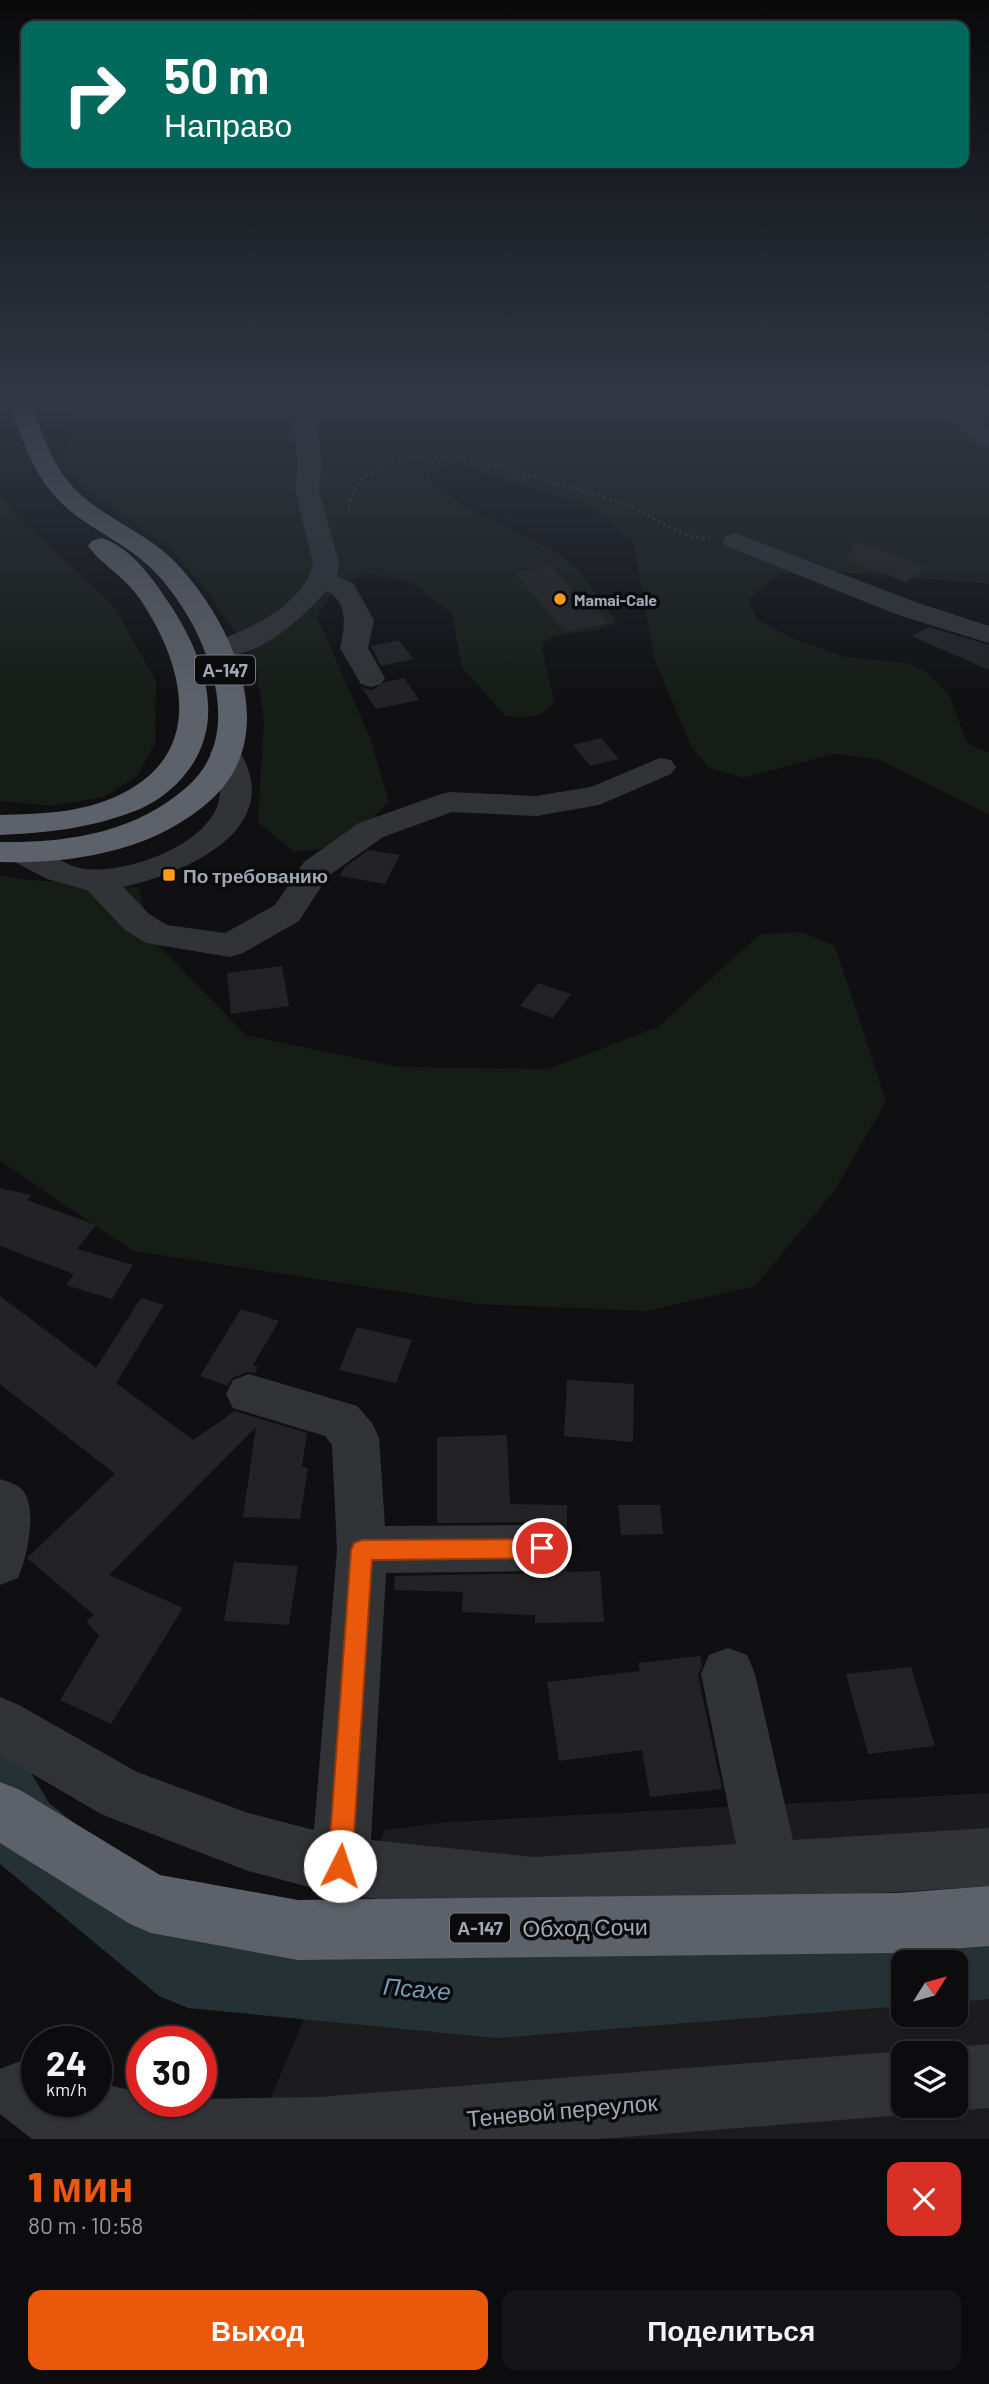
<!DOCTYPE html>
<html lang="ru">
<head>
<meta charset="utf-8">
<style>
  body { margin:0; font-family:Barlow,sans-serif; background:#151517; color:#f1f3f6; height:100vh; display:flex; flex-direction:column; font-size:26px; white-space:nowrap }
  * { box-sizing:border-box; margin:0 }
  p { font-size:23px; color:#9a9b9e }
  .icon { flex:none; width:38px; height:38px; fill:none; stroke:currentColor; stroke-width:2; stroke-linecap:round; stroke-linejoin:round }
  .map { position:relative; height:2139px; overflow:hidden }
  .panel { display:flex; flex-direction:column; background:#0c0c0e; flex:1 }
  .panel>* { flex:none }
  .hud { position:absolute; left:21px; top:21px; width:948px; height:147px; border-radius:14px; box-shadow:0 2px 5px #0004,0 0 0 2px #2c2c2e; background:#00695c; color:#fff; overflow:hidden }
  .needle { width:46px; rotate:53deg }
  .fabs { position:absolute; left:891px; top:1950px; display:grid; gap:14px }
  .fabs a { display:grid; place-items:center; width:77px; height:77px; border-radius:14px; background:#0c0c0e; box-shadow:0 2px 5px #0004,0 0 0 2px #2c2c2e; font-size:35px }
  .speed { position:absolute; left:21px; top:2026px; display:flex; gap:14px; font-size:35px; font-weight:700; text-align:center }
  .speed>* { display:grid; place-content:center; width:91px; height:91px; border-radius:50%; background:#0c0c0e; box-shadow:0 2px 5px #0004,0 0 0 2px #2c2c2e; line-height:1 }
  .speed small { font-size:18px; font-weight:400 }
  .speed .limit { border:10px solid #d22; background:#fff; color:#111 }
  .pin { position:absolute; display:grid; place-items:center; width:60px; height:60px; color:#fff; margin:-30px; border:4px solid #fff; border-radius:50%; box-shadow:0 2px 7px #0007 }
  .me { position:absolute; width:77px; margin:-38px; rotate:4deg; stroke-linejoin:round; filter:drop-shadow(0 0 5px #0008) }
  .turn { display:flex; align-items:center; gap:24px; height:147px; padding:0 28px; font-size:32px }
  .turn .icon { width:91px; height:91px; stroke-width:2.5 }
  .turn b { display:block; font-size:49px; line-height:60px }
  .round { display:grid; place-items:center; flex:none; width:74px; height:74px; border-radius:14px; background:#151517 }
  .overview { display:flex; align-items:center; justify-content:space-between; height:119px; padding:0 28px }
  h1 { font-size:42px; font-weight:800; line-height:52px; color:#ea580c }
  .cta { display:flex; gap:14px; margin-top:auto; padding:14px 28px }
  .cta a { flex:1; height:80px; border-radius:14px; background:#ea580c; color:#fff; font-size:28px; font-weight:800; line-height:80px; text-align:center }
  .cta a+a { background:#151517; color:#f1f3f6 }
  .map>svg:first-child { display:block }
  .built { fill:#1c1c1f; fill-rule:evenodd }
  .green { fill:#161d17 }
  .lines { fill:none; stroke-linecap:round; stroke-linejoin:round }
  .river { fill:#263136; fill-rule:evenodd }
  .building { fill:#232326 }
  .path { stroke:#373a3e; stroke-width:2.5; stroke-dasharray:2.5 3.5; stroke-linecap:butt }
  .minor { fill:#313337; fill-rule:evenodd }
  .highway { fill:#5d6169; fill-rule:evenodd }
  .route { fill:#ea580c; stroke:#983908; stroke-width:2 }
  .poi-dot { fill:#ff9a1b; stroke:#0b0b0d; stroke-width:2.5 }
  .labels { text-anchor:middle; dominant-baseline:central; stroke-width:7; stroke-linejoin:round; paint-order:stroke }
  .far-poi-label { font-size:16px; font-weight:bold; fill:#a0a8b4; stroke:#0b0b0d; text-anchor:start }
  .shield { fill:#0b0b0d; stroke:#737982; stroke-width:2 }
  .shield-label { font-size:18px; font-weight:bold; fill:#a0a8b4 }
  .poi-label { font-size:19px; font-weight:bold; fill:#a0a8b4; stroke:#0b0b0d; text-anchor:start }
  .near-street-label { font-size:23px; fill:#a0a8b4; stroke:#0b0b0d }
  .near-water-label { font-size:24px; font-style:italic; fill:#739cb3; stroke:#0b0b0d }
</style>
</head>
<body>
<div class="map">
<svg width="989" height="2139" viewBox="0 0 989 2139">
  <rect width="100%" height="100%" fill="#101012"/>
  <!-- built -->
  <path class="built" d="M 989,1793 L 989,2139 L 253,2139 L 385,1830 L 447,1822 ZM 903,1962 L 956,1962 L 956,2014 L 903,2014 ZM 903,2053 L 956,2053 L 956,2105 L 903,2105 Z"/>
  <!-- green -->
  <path class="green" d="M 65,402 L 989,402 L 989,584 L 827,571 L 779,574 L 748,600 L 758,620 L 795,639 L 844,657 L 907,663 L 928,673 L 950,696 L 967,743 L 989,753 L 989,814 L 877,759 L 833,754 L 743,778 L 708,767 L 691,746 L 655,661 L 633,541 L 594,509 L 468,467 C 453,466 440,464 429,476 C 458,518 531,530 570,563 C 588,578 602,604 617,622 C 594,636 567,629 544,641 L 542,648 L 554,702 C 541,719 526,718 505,716 L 462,667 L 452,613 L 412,583 L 373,574 L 339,581 L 317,617 L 370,738 L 389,802 L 344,846 L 294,852 L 258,822 L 264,721 L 255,662 L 205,588 L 169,547 L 83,488 L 67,468 L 64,453 L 75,420 Z
    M 0,493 L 18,517 L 113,605 L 156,681 L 155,744 L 137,776 L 104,797 L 52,806 L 0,801 Z
    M 0,875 L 20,879 L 139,888 L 149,936 L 246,1035 L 399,1067 L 548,1069 L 658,1027 L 760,934 L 801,932 L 835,946 L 886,1101 L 835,1190 L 755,1286 L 648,1311 L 479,1304 L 133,1251 L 0,1161 Z"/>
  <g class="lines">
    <!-- river -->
    <path class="river" d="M 0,1755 L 27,1766 L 49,1803 L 204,1927 L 497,1954 L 903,1924 L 919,1930 L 942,1921 L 989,1917 L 989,1999 L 956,2002 L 956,1962 L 903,1962 L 903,2006 L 497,2038 L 188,2008 L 159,1996 L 0,1864 Z"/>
  </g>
  <!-- building -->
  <path class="building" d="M 854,540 L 928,567 L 906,582 L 847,560 Z
    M 551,566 L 584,604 L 591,603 L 609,623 L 565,632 L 515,573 Z
    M 929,627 L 989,645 L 989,670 L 911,636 Z
    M 399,640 L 413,659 L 381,666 L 371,646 Z
    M 404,678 L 419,700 L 376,709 L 362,688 L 372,690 L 385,682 Z
    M 601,738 L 619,759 L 590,766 L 573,745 Z
    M 369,850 L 400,855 L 385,884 L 340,876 L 345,867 Z
    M 282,966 L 289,1006 L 231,1014 L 227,973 Z
    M 538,983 L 571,994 L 553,1018 L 520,1006 Z
    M 0,1188 L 31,1195 L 27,1200 L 96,1225 L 77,1249 L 133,1265 L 112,1299 L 66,1285 L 74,1274 L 0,1246 Z
    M 0,1296 L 96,1368 L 141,1298 L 164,1305 L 116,1383 L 193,1440 L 235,1411 L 307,1433 L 302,1467 L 308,1468 L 300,1519 L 243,1517 L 256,1427 L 109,1575 L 183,1608 L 111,1724 L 60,1700 L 99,1636 L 86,1621 L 94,1615 L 27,1558 L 115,1474 L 0,1384 Z
    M 241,1309 L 279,1321 L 253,1365 L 258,1367 L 255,1373 L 248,1372 L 232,1378 L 227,1386 L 200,1376 Z
    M 357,1327 L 412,1340 L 396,1383 L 339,1370 Z
    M 567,1380 L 634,1384 L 633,1442 L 564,1436 Z
    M 507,1435 L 510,1504 L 567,1505 L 567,1542 L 561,1530 L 542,1522 L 437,1523 L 437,1437 Z
    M 618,1505 L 660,1505 L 663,1534 L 621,1535 Z
    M 567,1554 L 567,1572 L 600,1571 L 604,1622 L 535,1623 L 535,1615 L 462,1612 L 463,1592 L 394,1590 L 395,1576 L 543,1573 L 561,1566 Z
    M 234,1562 L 298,1566 L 289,1625 L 224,1621 Z
    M 700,1656 L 702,1666 L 698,1675 L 722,1789 L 650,1797 L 642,1750 L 559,1761 L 547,1682 L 640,1671 L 638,1663 Z
    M 911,1667 L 935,1746 L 868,1754 L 846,1674 Z"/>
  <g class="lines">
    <!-- path -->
    <path class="path" d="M 349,513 C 350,486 364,472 389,464 C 448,447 504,469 561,485 C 583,492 606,496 627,505 C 656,517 678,538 710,539"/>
    <!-- minor -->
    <path class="minor" d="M 930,402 L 955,402 L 989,430 L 989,448 L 981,446 Z
      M 304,415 L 312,417 L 315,422 L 322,464 L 319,491 L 339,563 L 337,576 L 353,583 L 374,620 L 368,648 L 385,678 L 381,684 L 371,687 L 361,684 L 340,648 C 345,628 349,601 326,591 C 300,621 251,666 207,655 L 203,649 L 207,643 C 243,634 306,604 313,563 L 295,491 L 298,464 L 293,422 L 296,417 Z
      M 735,533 L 918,603 L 989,626 L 989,643 L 898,615 L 726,546 L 722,541 L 726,536 Z
      M 225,744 L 236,746 C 292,828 186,873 123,887 L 149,914 L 167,925 L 225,933 L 275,905 L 304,862 L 359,823 L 438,795 L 449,792 L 536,796 L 591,787 L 660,758 L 671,760 L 676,767 L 671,774 L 599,805 L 536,816 L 452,812 L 383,837 L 328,876 L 299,921 L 243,953 L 230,957 L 146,943 L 125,930 L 87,890 L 47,879 L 11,860 L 6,853 L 11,846 C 40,839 58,866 85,869 C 127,874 209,845 219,800 C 223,784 215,767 210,753 L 214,746 Z
      M 249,1374 L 357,1406 L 372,1423 L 379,1438 L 385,1526 L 542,1525 L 560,1532 L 567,1548 L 560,1564 L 542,1571 L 386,1573 L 371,1840 L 533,1857 L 736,1844 L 701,1674 L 709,1655 L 728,1648 L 747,1655 L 755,1674 L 793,1840 L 989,1828 L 989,1886 L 533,1915 L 340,1895 L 248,1871 L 121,1822 L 101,1814 L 0,1755 L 0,1697 L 19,1705 L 137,1772 L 248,1813 L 314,1830 L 337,1550 L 332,1445 L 325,1436 L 233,1408 L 226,1394 L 233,1380 Z
      M 0,1479 C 8,1482 19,1484 24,1492 C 37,1511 27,1558 18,1578 L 0,1585 Z
      M 989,2044 L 989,2108 L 956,2111 L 943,2105 L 956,2105 L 956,2053 L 943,2053 L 956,2047 Z
      M 903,2051 L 907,2053 L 903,2053 L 903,2105 L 926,2105 L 903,2115 L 600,2139 L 32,2139 L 0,2114 L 0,2069 L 23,2060 L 37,2066 L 37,2102 L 96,2102 L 96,2082 L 142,2093 L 142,2102 L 201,2102 L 201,2099 L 319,2097 Z"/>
    <!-- highway -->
    <path class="highway" d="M 8,402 L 30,402 C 42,431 51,464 73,487 C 101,517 142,530 171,558 C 229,615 285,730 213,798 C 156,851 74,864 0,862 L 0,842 C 67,843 136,833 188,786 C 252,729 202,619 152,569 C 123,540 82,527 55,496 C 31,470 21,435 8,402 Z
      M 101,538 C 130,546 153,579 169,603 C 204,656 230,724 182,778 C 170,792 153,804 135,811 C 91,828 47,833 0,835 L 0,815 C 39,814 79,813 115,797 C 207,756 186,668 140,599 C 125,577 101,564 88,546 L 92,541 Z
      M 0,1782 L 20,1790 L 160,1875 L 298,1900 L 898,1893 L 989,1886 L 989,1946 L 898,1953 L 298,1960 L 151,1933 L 130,1924 L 0,1843 Z"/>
  </g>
  <!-- sky -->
  <linearGradient id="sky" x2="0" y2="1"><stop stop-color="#09090a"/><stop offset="0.57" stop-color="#313744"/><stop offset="1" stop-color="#313744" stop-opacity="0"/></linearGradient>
  <rect width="989" height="702" fill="url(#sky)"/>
  <!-- route -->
  <path class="route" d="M 542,1539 L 550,1541 L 553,1548 L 550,1555 L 542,1558 L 372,1560 L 352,1866 L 348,1875 L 340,1878 L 331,1875 L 328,1866 L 351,1550 L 354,1543 L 362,1540 Z"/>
  <!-- markers -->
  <g class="poi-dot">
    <circle cx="560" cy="599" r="7"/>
    <rect x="162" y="868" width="14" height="14" rx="3.5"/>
  </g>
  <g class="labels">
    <!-- far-poi labels -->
    <g class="far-poi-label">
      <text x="574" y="599">Mamai-Cale</text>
    </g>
    <!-- shield labels -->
    <g class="shield">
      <rect x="195" y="655.5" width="60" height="29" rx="5"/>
      <rect x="450" y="1913.5" width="60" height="29" rx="5"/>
    </g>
    <g class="shield-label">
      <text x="225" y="670">А-147</text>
      <text x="480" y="1928">А-147</text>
    </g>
    <!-- poi labels -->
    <g class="poi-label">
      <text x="183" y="875">По требованию</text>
    </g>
    <!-- near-street labels -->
    <g class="near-street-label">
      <text transform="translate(585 1927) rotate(-1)">Обход Сочи</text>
      <text transform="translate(562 2110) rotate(-5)">Теневой переулок</text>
    </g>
    <!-- near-water labels -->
    <g class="near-water-label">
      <text transform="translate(417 1988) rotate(5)">Псахе</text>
    </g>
  </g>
</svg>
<div class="fabs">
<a><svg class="needle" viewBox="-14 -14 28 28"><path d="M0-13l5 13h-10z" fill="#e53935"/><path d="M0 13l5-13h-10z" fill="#9a9b9e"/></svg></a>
<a><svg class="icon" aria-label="layers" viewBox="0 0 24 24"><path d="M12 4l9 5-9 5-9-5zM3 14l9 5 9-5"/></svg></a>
</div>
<div class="speed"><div>24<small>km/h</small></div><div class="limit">30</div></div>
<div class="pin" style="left:542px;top:1548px;background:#d93025"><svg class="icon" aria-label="arrive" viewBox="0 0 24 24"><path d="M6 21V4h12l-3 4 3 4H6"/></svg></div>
<svg class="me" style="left:340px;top:1866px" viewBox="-20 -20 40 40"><circle r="19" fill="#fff"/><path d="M0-13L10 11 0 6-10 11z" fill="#ea580c"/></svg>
<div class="hud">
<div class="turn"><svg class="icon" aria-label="right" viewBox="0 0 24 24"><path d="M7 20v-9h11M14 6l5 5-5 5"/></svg><div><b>50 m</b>Направо</div></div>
</div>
</div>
<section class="panel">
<div class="overview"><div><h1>1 мин</h1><p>80 m · 10:58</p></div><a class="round" style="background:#d93025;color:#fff"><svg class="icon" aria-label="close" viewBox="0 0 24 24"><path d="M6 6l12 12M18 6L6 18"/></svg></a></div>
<div class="cta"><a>Выход</a><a>Поделиться</a></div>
</section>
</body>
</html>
